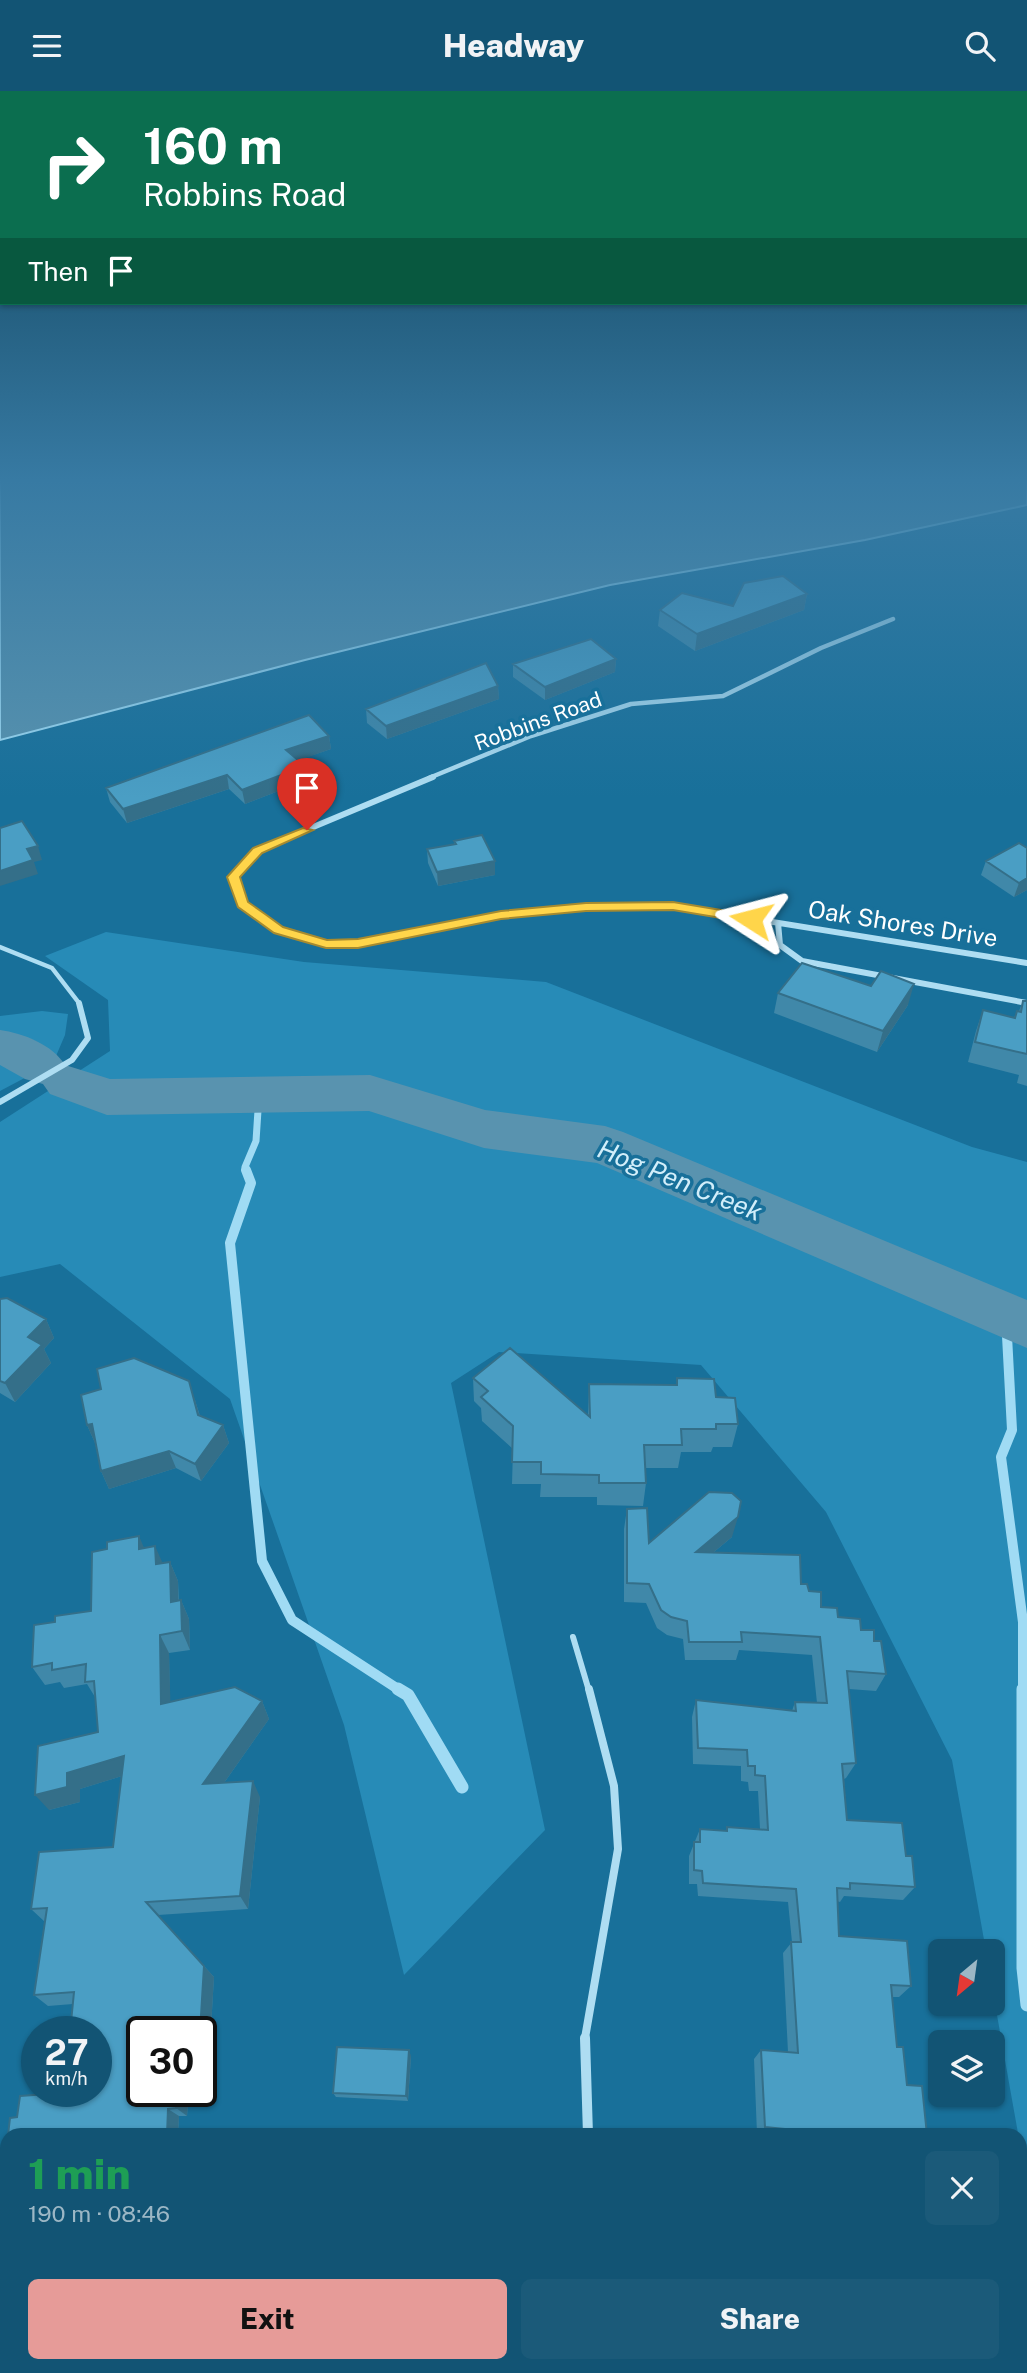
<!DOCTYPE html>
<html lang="en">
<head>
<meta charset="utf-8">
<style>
  body { margin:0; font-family:"Public Sans",sans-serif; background:#1b5a79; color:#f1f3f6; height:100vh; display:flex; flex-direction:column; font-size:26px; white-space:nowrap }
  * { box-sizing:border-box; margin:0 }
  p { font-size:23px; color:#9cb7c5 }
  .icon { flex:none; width:38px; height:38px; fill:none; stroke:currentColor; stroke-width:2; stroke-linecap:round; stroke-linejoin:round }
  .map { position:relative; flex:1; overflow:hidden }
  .sheet { position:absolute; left:0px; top:2037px; width:1027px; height:245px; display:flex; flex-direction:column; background:#125474; border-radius:21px 21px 0 0; box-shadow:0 2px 5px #0004 }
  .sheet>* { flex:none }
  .banner { position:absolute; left:0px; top:0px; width:1027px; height:214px; box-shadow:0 2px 5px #0004; background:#0b6e4f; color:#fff; overflow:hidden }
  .needle { width:46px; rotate:209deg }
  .fabs { position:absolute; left:928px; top:1848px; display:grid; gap:14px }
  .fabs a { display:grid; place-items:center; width:77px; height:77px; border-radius:10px; background:#125474; box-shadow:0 2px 5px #0004; font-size:35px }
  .speed { position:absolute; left:21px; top:1925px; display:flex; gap:14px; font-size:35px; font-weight:700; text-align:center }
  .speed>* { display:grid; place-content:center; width:91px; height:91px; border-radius:50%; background:#125474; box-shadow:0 2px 5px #0004; line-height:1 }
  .speed small { font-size:18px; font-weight:400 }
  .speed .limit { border:4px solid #111; border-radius:10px; background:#fff; color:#111 }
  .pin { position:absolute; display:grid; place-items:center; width:60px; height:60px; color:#fff; margin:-72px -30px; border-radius:50% 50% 50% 0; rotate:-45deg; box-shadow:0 0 7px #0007 }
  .pin .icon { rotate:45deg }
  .me { position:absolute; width:77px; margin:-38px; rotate:279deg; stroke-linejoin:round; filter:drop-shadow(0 0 5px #0008) }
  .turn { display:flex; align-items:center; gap:24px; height:147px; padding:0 28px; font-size:32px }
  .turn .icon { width:91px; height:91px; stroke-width:2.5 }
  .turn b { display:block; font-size:49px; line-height:60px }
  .then { display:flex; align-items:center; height:66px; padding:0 28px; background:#0003; gap:14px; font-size:26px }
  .round { display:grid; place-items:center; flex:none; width:74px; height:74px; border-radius:10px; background:#1b5a79 }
  .head { display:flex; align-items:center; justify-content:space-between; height:119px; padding:0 28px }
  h1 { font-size:42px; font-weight:800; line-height:52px; color:#1e9e55 }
  .action { display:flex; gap:14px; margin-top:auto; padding:14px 28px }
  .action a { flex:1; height:80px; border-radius:10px; background:#e69b98; color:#111; font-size:28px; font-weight:800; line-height:80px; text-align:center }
  .action a+a { background:#1b5a79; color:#f1f3f6 }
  header { display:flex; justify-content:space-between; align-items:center; height:91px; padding:0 28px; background:#125474; font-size:32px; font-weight:800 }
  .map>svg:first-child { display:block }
  .green { fill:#278bb7 }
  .water { fill:#5993af; stroke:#a0dbf4; stroke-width:2 }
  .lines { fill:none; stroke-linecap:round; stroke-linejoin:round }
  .stream-far2 { stroke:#a0dbf4; stroke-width:7 }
  .stream-far1 { stroke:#a0dbf4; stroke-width:10 }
  .stream { stroke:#a0dbf4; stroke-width:13 }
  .river { fill:#5993af; fill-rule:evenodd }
  .lane-far2 { stroke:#aeddf2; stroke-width:4.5 }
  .lane-far1 { stroke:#aeddf2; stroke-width:6 }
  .lane { stroke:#aeddf2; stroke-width:8 }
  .street-far2 { stroke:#aeddf2; stroke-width:4.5 }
  .street-far1 { stroke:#aeddf2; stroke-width:6 }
  .street { stroke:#aeddf2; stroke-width:10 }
  .wall { fill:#4088a9 }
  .shaded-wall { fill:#346f89 }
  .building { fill:#4a9ec4; stroke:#346f89; stroke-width:2 }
  .route { fill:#ffd54a; stroke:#a68a30; stroke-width:2 }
  .labels { text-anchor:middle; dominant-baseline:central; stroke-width:7; stroke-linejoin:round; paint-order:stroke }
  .far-street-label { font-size:21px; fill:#fff; stroke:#18709a }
  .street-label { font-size:24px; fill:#fff; stroke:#18709a }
  .water-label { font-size:26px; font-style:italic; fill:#d2eefa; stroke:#18709a }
</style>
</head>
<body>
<header><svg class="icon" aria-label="menu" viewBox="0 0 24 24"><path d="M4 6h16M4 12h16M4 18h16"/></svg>Headway<svg class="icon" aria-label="search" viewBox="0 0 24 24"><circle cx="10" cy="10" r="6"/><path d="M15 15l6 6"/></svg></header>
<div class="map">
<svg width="1027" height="2282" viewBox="0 0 1027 2282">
  <rect width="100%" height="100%" fill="#18709a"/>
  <!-- green -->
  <path class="green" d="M 106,841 L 304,871 L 546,891 L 972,1056 L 1027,1071 L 1027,2093 L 992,1896 L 992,1860 L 986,1860 L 952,1669 L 826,1421 L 701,1274 L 499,1261 L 451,1292 L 545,1739 L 404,1884 L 344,1634 L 230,1308 L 60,1173 L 0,1186 L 0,1031 L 110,960 L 108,909 L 45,865 Z
    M 42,920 L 68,923 L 65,944 L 53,972 L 0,1000 L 0,925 Z"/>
  <!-- water -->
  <path class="water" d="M 0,388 L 1027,388 L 1027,414 L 865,449 L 610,494 L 305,569 L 0,649 Z"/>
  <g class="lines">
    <!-- stream-far2 -->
    <path class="stream-far2" d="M 247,1081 L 245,1076 L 256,1050 L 259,1004"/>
    <!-- stream-far1 -->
    <path class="stream-far1" d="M 246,1079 L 251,1092 L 230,1152 L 262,1470 L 292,1529 L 401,1600
      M 1006,1226 L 1012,1339 L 1001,1366 L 1023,1531 L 1023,1600"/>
    <!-- stream -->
    <path class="stream" d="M 398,1598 L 408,1604 L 462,1696
      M 1023,1598 L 1023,1877 L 1027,1914"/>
    <!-- river -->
    <path class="river" d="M 0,939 C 23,942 53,954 65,974 L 110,988 L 370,984 L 485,1019 L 605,1035 L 623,1041 L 1027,1209 L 1027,1257 L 597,1072 L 484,1057 L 369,1020 L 107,1024 L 50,1003 L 43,993 L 25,988 L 0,974 Z"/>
    <!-- lane-far2 -->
    <path class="lane-far2" d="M 0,856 L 52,877 L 79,912"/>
    <!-- lane-far1 -->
    <path class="lane-far1" d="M 573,1546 L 589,1600"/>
    <!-- lane -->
    <path class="lane" d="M 585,1947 L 618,1758 L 614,1695 L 589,1598"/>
    <!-- street-far2 -->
    <path class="street-far2" d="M 429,687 L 531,645 L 631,613 L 723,605 L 821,557 L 893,528"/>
    <!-- street-far1 -->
    <path class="street-far1" d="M 433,686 L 258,759 L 233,786 L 242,813 L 278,839 L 326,853 L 358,853 L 501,824 L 586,816 L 673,815 L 1027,872
      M 778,832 L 780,854 L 802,870 L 1027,912
      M 0,1011 L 72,969 L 88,947 L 79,912"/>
    <!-- street -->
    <path class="street" d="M 585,1947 L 588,2044
      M 593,2275 L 593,2282"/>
  </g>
  <!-- wall -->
  <path class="wall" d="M 807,503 L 804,519 L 695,560 L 658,535 L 660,519 L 733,515 Z
    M 616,568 L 615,581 L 545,609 L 513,586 L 513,573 Z
    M 498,595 L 499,608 L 387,648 L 367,632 L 366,618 Z
    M 329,645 L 331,658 L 298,669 L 307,689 L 245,713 L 229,698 L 127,732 L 110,711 L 106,697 Z
    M 454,750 L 495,770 L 495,784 L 438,795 L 428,772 L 427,758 L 454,754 Z
    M 1027,757 L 1027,799 L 1014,806 L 981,784 L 986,770 Z
    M 778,902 L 908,914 L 877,961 L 774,922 Z
    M 1023,910 L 1027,910 L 1027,995 L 1017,992 L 1019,984 L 968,971 L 976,940 L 983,919 L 1014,927 L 1017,920 L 1019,920 Z
    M 0,1208 L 46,1228 L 54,1247 L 44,1258 L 51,1272 L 15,1311 L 0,1302 Z
    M 473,1287 L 588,1324 L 589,1293 L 676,1294 L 677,1287 L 716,1306 L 738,1333 L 732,1356 L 713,1356 L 711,1361 L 681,1361 L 678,1377 L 645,1377 L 646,1392 L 643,1415 L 597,1414 L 597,1406 L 540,1406 L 541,1393 L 512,1393 L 513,1358 L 482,1330 L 481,1317 L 474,1310 Z
    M 195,1309 L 200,1325 L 223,1334 L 229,1352 L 201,1390 L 176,1377 L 109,1398 L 101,1380 L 95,1352 L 87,1334 Z
    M 627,1418 L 649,1452 L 732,1446 L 714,1461 L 801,1493 L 809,1500 L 821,1516 L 861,1539 L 874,1550 L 886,1583 L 876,1600 L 849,1598 L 856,1672 L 846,1687 L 844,1688 L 847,1729 L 906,1765 L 915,1796 L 903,1809 L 844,1805 L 840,1811 L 837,1810 L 839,1845 L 911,1895 L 899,1906 L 892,1906 L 897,1956 L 907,1994 L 927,2044 L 768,2044 L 757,2043 L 754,1968 L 761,1959 L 788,1961 L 783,1862 L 792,1851 L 788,1811 L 698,1805 L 697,1793 L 689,1793 L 689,1765 L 700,1738 L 726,1740 L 727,1736 L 760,1738 L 758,1700 L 749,1700 L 748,1691 L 741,1690 L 741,1675 L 693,1673 L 692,1626 L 696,1609 L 792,1620 L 795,1611 L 817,1612 L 812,1564 L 739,1559 L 736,1569 L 685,1569 L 683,1548 L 667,1544 L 657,1537 L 646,1512 L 624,1511 L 624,1438 Z
    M 144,1457 L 162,1472 L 170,1471 L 178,1490 L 179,1509 L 181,1509 L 189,1528 L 190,1559 L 169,1562 L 170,1611 L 262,1610 L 269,1628 L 224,1692 L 260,1706 L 248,1818 L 158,1824 L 214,1886 L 210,1954 L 201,1954 L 201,1941 L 142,1941 L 142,2000 L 189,2000 L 187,2025 L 179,2025 L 178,2044 L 8,2044 L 17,2026 L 96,2000 L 73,1913 L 48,1915 L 34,1904 L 45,1831 L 31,1818 L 113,1756 L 122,1685 L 80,1698 L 80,1711 L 49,1719 L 98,1641 L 95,1606 L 87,1593 L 64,1597 L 60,1591 L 45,1594 L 32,1576 L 55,1531 L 91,1520 Z
    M 411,1965 L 408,2010 L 336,2006 L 333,2002 Z
    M 733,2275 L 858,2275 L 863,2282 L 738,2282 Z"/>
  <!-- shaded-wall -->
  <path class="shaded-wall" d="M 807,503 L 804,519 L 695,560 L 697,543 Z
    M 616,568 L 615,581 L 545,609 L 545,596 Z
    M 498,595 L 499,608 L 387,648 L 386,635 Z
    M 329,645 L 331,658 L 288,673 L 286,659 Z
    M 305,675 L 307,689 L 245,713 L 242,699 Z
    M 227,684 L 229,698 L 127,732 L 123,718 Z
    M 38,755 L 42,769 L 34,771 L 38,783 L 0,795 L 0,780 L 27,758 Z
    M 495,770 L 495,784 L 438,795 L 437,781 Z
    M 1027,787 L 1027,799 L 1014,806 L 1019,792 Z
    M 914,893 L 908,914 L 877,961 L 883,940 Z
    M 46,1228 L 54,1247 L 44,1258 L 51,1272 L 15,1311 L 5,1292 L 28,1246 Z
    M 189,1290 L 195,1309 L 204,1342 L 198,1324 Z
    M 92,1333 L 95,1352 L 87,1334 Z
    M 223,1334 L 229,1352 L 201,1390 L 195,1373 Z
    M 169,1360 L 176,1377 L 109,1398 L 101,1380 Z
    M 738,1426 L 732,1446 L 691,1480 L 696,1461 Z
    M 139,1445 L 148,1466 L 139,1458 Z
    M 155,1455 L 164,1475 L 156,1473 Z
    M 170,1471 L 178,1490 L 179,1530 L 171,1511 Z
    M 181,1509 L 189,1528 L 190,1559 L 182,1540 Z
    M 160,1544 L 169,1562 L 171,1631 L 161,1613 Z
    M 262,1610 L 269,1628 L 212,1709 L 203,1693 Z
    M 124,1665 L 135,1681 L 80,1698 L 80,1711 L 49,1719 L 35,1704 L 67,1682 Z
    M 253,1690 L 260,1706 L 248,1818 L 240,1805 Z
    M 204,1875 L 214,1886 L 210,1954 L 201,1945 L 201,1941 L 200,1941 Z
    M 409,1959 L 411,1965 L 408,2010 L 406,2005 Z
    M 177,2000 L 189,2000 L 187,2025 L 176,2017 Z
    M 168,2018 L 179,2025 L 178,2044 L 167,2044 Z
    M 47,2275 L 64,2275 L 63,2282 L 46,2282 Z"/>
  <!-- building -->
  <path class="building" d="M 783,485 L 807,503 L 697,543 L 660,519 L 682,502 L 733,515 L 744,492 Z
    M 591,548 L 616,568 L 545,596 L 513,573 Z
    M 486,572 L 498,595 L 386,635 L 366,618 Z
    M 309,624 L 329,645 L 286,659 L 305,675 L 242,699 L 227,684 L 123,718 L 106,697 Z
    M 22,730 L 38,755 L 27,758 L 33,769 L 0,780 L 0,737 Z
    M 482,744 L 495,770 L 437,781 L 427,758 L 456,753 L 454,750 Z
    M 1019,752 L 1027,757 L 1027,787 L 1019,792 L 986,770 Z
    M 802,872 L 871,895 L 881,880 L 914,893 L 883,940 L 778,902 Z
    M 1023,910 L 1027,910 L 1027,963 L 975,951 L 983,919 L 1015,927 L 1017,920 L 1021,921 Z
    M 7,1207 L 46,1228 L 28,1246 L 42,1254 L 5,1292 L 0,1290 L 0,1208 Z
    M 510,1257 L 590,1326 L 589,1293 L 677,1294 L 677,1287 L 714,1288 L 716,1306 L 735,1307 L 738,1333 L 716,1333 L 716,1338 L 681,1338 L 682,1354 L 644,1354 L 646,1392 L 599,1392 L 599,1384 L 541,1383 L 541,1371 L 512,1371 L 513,1335 L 481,1306 L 488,1300 L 473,1287 Z
    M 134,1267 L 189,1290 L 198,1324 L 223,1334 L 195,1373 L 169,1360 L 101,1380 L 92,1333 L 87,1334 L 81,1304 L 101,1298 L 97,1278 Z
    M 709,1401 L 732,1402 L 741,1410 L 738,1426 L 696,1461 L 800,1464 L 801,1493 L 807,1493 L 809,1500 L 821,1501 L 821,1516 L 837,1517 L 838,1526 L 860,1528 L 861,1539 L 874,1539 L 874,1550 L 881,1550 L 886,1583 L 847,1580 L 856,1672 L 842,1673 L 847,1729 L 902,1732 L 906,1765 L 912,1765 L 915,1796 L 850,1792 L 850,1798 L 837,1797 L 839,1845 L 907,1850 L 911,1895 L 891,1894 L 897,1956 L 903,1956 L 907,1994 L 922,1995 L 927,2044 L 815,2044 L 814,2041 L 765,2036 L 761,1959 L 798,1962 L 791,1851 L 801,1851 L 796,1798 L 703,1792 L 702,1780 L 694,1779 L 694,1751 L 700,1751 L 700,1738 L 727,1740 L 727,1736 L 768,1739 L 765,1685 L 755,1684 L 755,1675 L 748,1675 L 747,1659 L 698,1657 L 696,1609 L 796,1620 L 795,1611 L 827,1612 L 820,1546 L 741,1541 L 742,1551 L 689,1551 L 687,1530 L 671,1526 L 661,1519 L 649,1493 L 627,1492 L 627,1418 L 647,1417 L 649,1452 Z
    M 139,1445 L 139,1458 L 155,1455 L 156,1473 L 170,1471 L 171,1511 L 181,1509 L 182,1540 L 160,1544 L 161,1613 L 235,1596 L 262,1610 L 203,1693 L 253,1690 L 240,1805 L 146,1811 L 204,1875 L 200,1941 L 142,1941 L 142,2000 L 177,2000 L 176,2017 L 168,2018 L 167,2044 L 8,2044 L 10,2027 L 17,2026 L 20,2005 L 47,2003 L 47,2000 L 96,2000 L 96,1941 L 70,1941 L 74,1901 L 34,1904 L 47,1817 L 31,1818 L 39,1761 L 113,1756 L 124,1665 L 67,1682 L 67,1696 L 35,1704 L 38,1655 L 98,1641 L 94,1590 L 85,1591 L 86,1573 L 52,1579 L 52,1572 L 32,1576 L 34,1534 L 55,1531 L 55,1525 L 91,1520 L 92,1461 L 107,1458 L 107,1451 Z
    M 337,1956 L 409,1959 L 406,2005 L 333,2002 Z
    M 7,2193 L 7,2275 L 47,2275 L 46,2282 L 0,2282 L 0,2233 Z
    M 256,2275 L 468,2275 L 467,2282 L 241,2282 L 242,2278 L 255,2279 Z
    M 740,2275 L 858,2275 L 863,2282 L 744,2282 Z"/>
  <!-- sky -->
  <linearGradient id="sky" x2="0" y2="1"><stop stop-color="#0d3e55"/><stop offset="0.55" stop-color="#377aa3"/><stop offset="1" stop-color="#377aa3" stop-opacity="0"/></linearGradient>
  <rect width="1027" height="707" fill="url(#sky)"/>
  <!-- route -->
  <path class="route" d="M 303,737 L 313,739 L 262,762 L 240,786 L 248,811 L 265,823 L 283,836 L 327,849 L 358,848 L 501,820 L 586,812 L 673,811 L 751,824 L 758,828 L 751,832 L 673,819 L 586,820 L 501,828 L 358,857 L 326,857 L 274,842 L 238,816 L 227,786 L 253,757 Z"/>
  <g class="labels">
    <!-- far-street labels -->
    <g class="far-street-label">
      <text transform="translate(538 630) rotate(-20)">Robbins Road</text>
    </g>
    <!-- street labels -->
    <g class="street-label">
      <text transform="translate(903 832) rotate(9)">Oak Shores Drive</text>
    </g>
    <!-- water labels -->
    <g class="water-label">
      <text transform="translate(680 1089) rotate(22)">Hog Pen Creek</text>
    </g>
  </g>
</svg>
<div class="fabs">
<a><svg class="needle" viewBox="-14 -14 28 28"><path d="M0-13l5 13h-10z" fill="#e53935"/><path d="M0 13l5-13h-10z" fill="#9cb7c5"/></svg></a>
<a><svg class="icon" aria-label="layers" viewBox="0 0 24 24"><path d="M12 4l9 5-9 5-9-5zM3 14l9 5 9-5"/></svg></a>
</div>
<div class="speed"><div>27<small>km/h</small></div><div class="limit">30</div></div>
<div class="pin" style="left:307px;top:739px;background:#d93025"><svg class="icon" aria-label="arrive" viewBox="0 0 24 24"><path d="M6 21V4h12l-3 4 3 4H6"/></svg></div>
<svg class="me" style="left:751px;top:828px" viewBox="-20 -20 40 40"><path d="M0-17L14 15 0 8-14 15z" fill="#ffd54a" stroke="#fff" stroke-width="4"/></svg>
<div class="banner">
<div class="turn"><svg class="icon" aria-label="right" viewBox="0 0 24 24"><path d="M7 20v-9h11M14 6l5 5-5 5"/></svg><div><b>160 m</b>Robbins Road</div></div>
<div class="then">Then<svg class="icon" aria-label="arrive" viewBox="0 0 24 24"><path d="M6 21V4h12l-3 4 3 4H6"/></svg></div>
</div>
<section class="sheet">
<div class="head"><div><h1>1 min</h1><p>190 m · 08:46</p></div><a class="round"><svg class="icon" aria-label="close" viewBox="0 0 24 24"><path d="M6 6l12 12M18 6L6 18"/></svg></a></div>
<div class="action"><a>Exit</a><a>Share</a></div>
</section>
</div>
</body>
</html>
